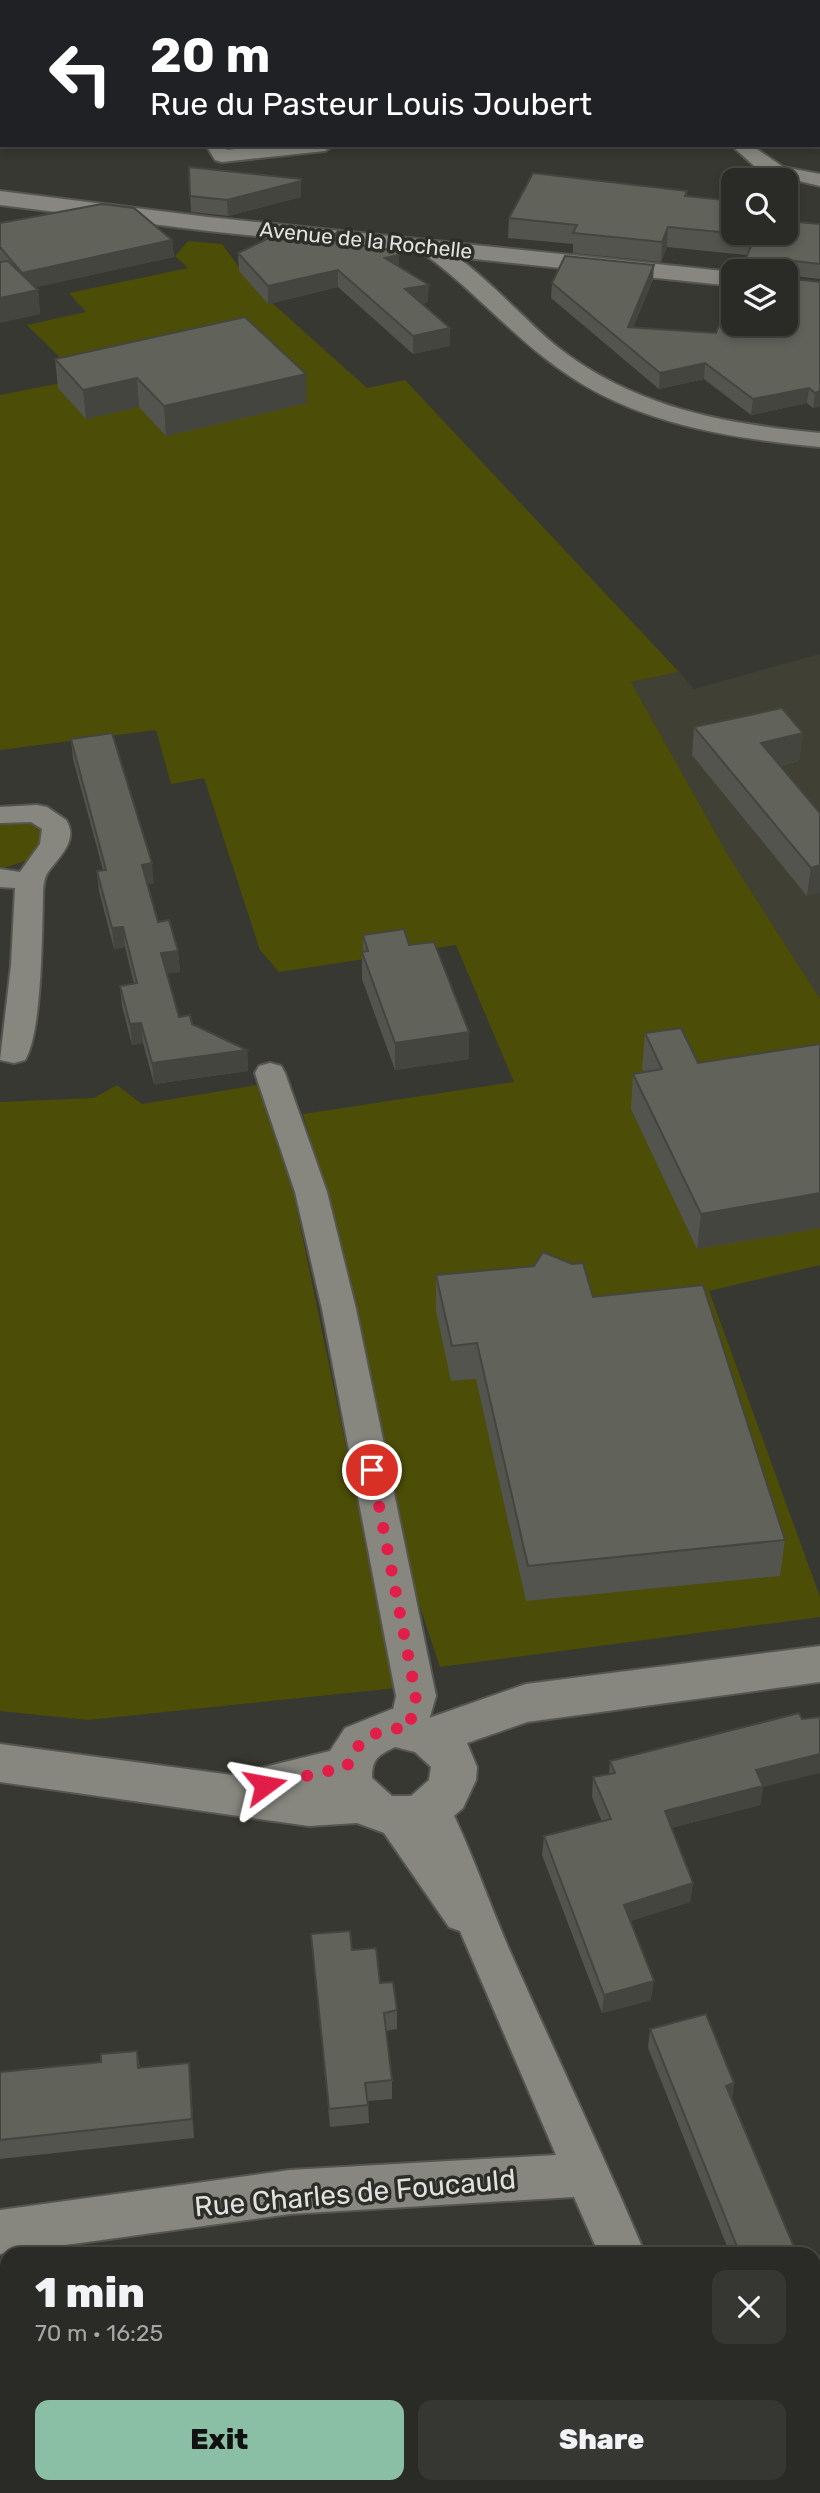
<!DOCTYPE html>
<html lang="en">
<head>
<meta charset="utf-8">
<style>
  body { margin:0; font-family:Rubik,sans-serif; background:#363632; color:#f1f3f6; height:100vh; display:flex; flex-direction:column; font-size:26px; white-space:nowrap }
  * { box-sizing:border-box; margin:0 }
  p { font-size:23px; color:#a5a7a7 }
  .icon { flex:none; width:38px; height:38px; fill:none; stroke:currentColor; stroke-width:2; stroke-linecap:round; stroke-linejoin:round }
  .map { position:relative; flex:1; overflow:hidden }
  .side { position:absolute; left:0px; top:2247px; width:821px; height:247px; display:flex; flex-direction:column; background:#2a2a26; border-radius:21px 21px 0 0; box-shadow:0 4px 10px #0003,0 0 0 2px #464643 }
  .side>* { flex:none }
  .banner { position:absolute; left:0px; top:0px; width:821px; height:147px; box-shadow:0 4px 10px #0003,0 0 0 2px #464643; background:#202124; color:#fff; overflow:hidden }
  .tools { position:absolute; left:721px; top:168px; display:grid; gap:14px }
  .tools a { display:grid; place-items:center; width:77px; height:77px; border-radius:14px; background:#2a2a26; box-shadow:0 4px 10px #0003,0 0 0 2px #464643; font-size:35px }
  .pin { position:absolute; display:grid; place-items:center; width:60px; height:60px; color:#fff; margin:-30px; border:4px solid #fff; border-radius:50%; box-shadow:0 2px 7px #0007 }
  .me { position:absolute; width:77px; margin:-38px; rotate:77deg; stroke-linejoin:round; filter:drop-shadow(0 0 5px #0008) }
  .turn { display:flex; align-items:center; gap:24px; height:147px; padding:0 35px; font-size:32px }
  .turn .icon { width:91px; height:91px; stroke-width:2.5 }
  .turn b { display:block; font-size:49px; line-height:60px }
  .round { display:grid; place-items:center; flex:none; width:74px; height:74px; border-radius:14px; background:#363632 }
  .head { display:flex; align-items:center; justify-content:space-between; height:119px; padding:0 35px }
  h1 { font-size:42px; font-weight:800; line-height:52px }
  .button { display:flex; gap:14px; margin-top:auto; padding:14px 35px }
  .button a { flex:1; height:80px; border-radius:14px; background:#8abfa5; color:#111; font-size:28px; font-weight:800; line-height:80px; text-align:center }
  .button a+a { background:#363632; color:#f1f3f6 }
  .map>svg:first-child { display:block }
  .built { fill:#404134 }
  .green { fill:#4c4d07 }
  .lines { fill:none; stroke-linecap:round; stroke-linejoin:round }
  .minor-casing { stroke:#555650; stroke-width:4 }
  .tertiary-casing { stroke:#555650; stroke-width:4 }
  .secondary-casing { stroke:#555650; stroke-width:4 }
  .minor { fill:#878780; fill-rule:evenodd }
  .tertiary { fill:#878780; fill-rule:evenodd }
  .secondary { fill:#878780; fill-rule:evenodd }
  .wall { fill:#53544d }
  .shaded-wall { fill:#44453f }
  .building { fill:#61625a; stroke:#44453f; stroke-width:2 }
  .route { stroke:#e11d48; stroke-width:12; stroke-dasharray:0 21.6 }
  .labels { text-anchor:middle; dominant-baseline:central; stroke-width:7; stroke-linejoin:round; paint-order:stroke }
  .far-street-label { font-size:21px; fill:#e1e2de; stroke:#2e2e28 }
  .near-street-label { font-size:28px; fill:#e1e2de; stroke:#2e2e28 }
</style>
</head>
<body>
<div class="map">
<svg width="820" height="2493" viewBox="0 0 820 2493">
  <rect width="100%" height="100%" fill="#383832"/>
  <!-- built -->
  <path class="built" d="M 820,654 L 820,999 L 728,855 L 631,682 L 679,672 L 694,689 Z"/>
  <!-- green -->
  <path class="green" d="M 188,241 L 222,244 L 252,285 L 367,388 L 405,380 L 679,672 L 631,682 L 728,855 L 820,999 L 820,1265 L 709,1291 L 820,1597 L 820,1617 L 440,1667 L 418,1601 L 378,1432 L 344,1254 L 303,1114 L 514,1082 L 456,945 L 279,972 L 260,950 L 204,778 L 171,784 L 156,730 L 0,750 L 0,395 L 82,379 L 27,325 L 86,312 L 69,293 L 188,268 L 175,256 Z
    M 0,821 L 33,821 L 46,832 L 32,859 L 0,869 Z
    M 117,1085 L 142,1104 L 258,1085 L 293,1191 L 396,1688 L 88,1720 L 0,1711 L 0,1102 L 94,1098 Z"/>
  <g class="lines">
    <!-- minor casing -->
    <g class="minor-casing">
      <path id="minor" d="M 258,0 L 274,0 L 275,2 L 259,2 Z
        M 0,72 L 2,72 L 2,82 L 0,82 Z
        M 206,145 L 224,145 L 227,150 L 270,145 L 334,145 L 325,151 L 222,162 L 215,160 Z
        M 731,145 L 751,145 L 783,167 L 820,174 L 820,186 L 761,172 Z
        M 427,241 C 463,250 524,320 555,345 C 632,407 724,424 820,433 L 820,447 C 729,438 634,424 558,368 C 509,333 470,286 420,251 L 417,247 Z
        M 37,805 L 47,807 L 66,820 C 79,840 59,857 48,872 C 43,880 43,890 43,898 C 42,934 42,1033 25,1060 L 14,1063 L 0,1060 L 11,965 L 15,888 L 0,887 L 0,869 L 20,872 L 40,844 L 42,829 L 31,822 L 0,823 L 0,807 Z
        M 270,1063 L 281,1066 L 285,1073 L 327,1192 L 356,1309 L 436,1696 L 423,1741 L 409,1745 L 395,1741 L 389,1729 L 396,1696 L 322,1309 L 295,1192 L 255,1073 L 259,1066 Z
        M 431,1792 L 445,1797 C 470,1846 487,1898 509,1949 C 554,2051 602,2151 645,2254 L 599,2254 L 574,2197 L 290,2214 L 0,2254 L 0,2210 L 290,2170 L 556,2155 L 460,1931 L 449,1927 L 373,1817 L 379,1805 L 393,1800 L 411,1809 L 417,1797 Z
        M 304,2487 L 384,2487 L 381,2493 L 301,2493 Z
        M 693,2487 L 743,2487 L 745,2493 L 695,2493 Z"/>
    </g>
    <!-- tertiary casing -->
    <g class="tertiary-casing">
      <path id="tertiary" d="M 820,1646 L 820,1682 L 527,1722 L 467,1743 L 477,1767 L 476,1780 L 463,1808 L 441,1827 L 401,1839 L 357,1823 L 309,1826 L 0,1782 L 0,1744 L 232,1775 L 330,1751 L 345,1728 L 392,1709 L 429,1718 L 526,1684 ZM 395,1747 L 415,1752 L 431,1767 L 429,1780 L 411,1796 L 392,1796 L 372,1778 C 372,1758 379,1755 395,1747 Z"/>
    </g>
    <!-- secondary casing -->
    <g class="secondary-casing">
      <path id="secondary" d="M 0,191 L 208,217 L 733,272 L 733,286 L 208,231 L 0,205 Z"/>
    </g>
    <!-- minor -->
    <use href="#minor" class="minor"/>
    <!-- tertiary -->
    <use href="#tertiary" class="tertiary"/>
    <!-- secondary -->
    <use href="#secondary" class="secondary"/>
  </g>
  <!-- wall -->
  <path class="wall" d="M 530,0 L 774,0 L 780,2 L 531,2 Z
    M 189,167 L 301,197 L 228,216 L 191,212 Z
    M 687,191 L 687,196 L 733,233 L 820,224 L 820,279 L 786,275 L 747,255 L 667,247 L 661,262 L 573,253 L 573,244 L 508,238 L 509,218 Z
    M 0,223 L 172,240 L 174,257 L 35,287 L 38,290 L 40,314 L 0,262 Z
    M 349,240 L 399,267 L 428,302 L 422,304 L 450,328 L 450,346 L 413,354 L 338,287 L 268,304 L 239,271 L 238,253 Z
    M 653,280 L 633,327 L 716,333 L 786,324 L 820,406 L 813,408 L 807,403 L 751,415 L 704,379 L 659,389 L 551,298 L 552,283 Z
    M 55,359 L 307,403 L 166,436 L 139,407 L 86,419 L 58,388 Z
    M 694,727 L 803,733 L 799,761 L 780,766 L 820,813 L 807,896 L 692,755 Z
    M 71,739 L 154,883 L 148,884 L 158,922 L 178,951 L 180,972 L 167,973 L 179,1017 L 247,1050 L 248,1071 L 154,1084 L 143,1043 L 132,1045 L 122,1006 L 120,986 L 134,984 L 125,947 L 114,949 L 99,891 L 97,871 L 103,870 L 73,759 Z
    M 363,935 L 409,945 L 469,1059 L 395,1070 L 362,979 L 362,952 L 363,951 Z
    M 645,1033 L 698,1063 L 820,1044 L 820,1228 L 697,1249 L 631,1109 L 633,1074 L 644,1072 L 642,1068 Z
    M 436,1275 L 593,1297 L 785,1540 L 780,1576 L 526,1601 L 476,1379 L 451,1381 L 436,1311 Z
    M 610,1761 L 763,1787 L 760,1805 L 671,1828 L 693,1883 L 690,1902 L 630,1921 L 651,2000 L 602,2013 L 542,1855 L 544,1836 L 602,1822 L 592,1797 L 593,1777 L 609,1774 Z
    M 311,1934 L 352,1950 L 380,1983 L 397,2010 L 397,2029 L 386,2031 L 392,2080 L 392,2099 L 368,2101 L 369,2123 L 330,2127 Z
    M 650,2029 L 734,2083 L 732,2098 L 797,2254 L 730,2254 L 648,2048 Z
    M 137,2051 L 140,2068 L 191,2082 L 194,2138 L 0,2159 L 0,2072 L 101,2062 Z
    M 820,2446 L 820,2483 L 814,2467 L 814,2459 L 817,2447 Z"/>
  <!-- shaded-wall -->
  <path class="shaded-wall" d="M 55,0 L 88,0 L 88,2 L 55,2 Z
    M 301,181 L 301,197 L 228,216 L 227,200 Z
    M 668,227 L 667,247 L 661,262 L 662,242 Z
    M 752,233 L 756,233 L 749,255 L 751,235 Z
    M 172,240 L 174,257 L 24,290 L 22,273 Z
    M 399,255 L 399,272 L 385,258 Z
    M 654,265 L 653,280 L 627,342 L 628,327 Z
    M 338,270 L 338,287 L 268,304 L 268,286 Z
    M 429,285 L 428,302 L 405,307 L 405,289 Z
    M 38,290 L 40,314 L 0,323 L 0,298 Z
    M 450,328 L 450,346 L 413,354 L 413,336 Z
    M 705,363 L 704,379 L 659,389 L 660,373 Z
    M 306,374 L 307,403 L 166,436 L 164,406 Z
    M 137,378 L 139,407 L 86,419 L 83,390 Z
    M 809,388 L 807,403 L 751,415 L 753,399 Z
    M 820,391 L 820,406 L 813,408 L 815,393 Z
    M 803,733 L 799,761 L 758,771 L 761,743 Z
    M 152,863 L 154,883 L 144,885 L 142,865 Z
    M 820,865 L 820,893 L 807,896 L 811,868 Z
    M 123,927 L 125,947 L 114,949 L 112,928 Z
    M 178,951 L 180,972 L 163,974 L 161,953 Z
    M 141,1023 L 143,1043 L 132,1045 L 130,1024 Z
    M 469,1032 L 469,1059 L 395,1070 L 395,1043 Z
    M 247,1050 L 248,1071 L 154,1084 L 152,1063 Z
    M 820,1193 L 820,1228 L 697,1249 L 701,1214 Z
    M 820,1754 L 820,1773 L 763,1787 L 760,1805 L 663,1830 L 665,1811 L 756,1770 Z
    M 693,1883 L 690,1902 L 622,1924 L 624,1905 Z
    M 654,1981 L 651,2000 L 602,2013 L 604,1995 Z
    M 189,2063 L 191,2082 L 194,2138 L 192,2119 Z
    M 734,2083 L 731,2102 L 726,2086 Z
    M 820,2372 L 820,2388 L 814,2390 L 814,2374 Z
    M 3,2432 L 6,2441 L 5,2493 L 2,2493 Z"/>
  <!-- building -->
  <path class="building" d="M 305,0 L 414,0 L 417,2 L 289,1 Z
    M 557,0 L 774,0 L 780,2 L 559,2 Z
    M 189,167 L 301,179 L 301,181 L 227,200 L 190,196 Z
    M 533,173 L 687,191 L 685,196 L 733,201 L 733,233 L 752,233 L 751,235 L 668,227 L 662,242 L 573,233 L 577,225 L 509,218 Z
    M 102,204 L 134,208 L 172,240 L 22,273 L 0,247 L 0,223 Z
    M 786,221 L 820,224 L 820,264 L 786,260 L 786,271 L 741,271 L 756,233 L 786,233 Z
    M 338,231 L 349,240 L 353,239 L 367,247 L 399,251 L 399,255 L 385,258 L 429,285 L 405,289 L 450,328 L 413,336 L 338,270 L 268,286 L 238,253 L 271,237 L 327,243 Z
    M 565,256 L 654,265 L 628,327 L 716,333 L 733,290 L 733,324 L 786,324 L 786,278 L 820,282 L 820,391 L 815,393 L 809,388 L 753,399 L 705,363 L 660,373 L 552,283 Z
    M 8,261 L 38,290 L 0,298 L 0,262 Z
    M 245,317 L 306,374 L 164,406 L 137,378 L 83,390 L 55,359 Z
    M 782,708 L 803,733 L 761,743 L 820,813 L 820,865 L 811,868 L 694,727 Z
    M 112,733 L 152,863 L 142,865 L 158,922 L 169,920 L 178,951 L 161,953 L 179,1017 L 190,1015 L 192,1024 L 247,1050 L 152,1063 L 141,1023 L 130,1024 L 120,986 L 137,983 L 123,927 L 112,928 L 97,871 L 106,870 L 71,739 Z
    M 404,929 L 409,945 L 434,942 L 469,1032 L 395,1043 L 362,952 L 368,951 L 363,935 Z
    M 681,1028 L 698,1063 L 820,1044 L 820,1193 L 701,1214 L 633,1074 L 662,1069 L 645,1033 Z
    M 543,1252 L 572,1264 L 583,1263 L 593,1297 L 703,1285 L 785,1540 L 528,1566 L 477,1343 L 452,1346 L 436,1275 L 534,1266 Z
    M 799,1713 L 802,1719 L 820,1717 L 820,1754 L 756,1770 L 763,1786 L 665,1811 L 693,1883 L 624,1905 L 654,1981 L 604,1995 L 544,1836 L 611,1819 L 593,1777 L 615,1773 L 610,1761 Z
    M 350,1931 L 352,1950 L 376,1948 L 380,1983 L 393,1982 L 397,2010 L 384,2013 L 392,2080 L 365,2083 L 368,2105 L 329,2109 L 311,1934 Z
    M 706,2014 L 734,2083 L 726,2086 L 797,2254 L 740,2254 L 650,2029 Z
    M 137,2051 L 138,2068 L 189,2063 L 192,2119 L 0,2140 L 0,2072 L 101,2062 L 101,2054 Z
    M 818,2263 L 820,2266 L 820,2372 L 814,2374 L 814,2264 Z
    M 0,2432 L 3,2432 L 2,2493 L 0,2493 Z"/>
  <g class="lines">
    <!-- route -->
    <path class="route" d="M 265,1785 L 347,1767 C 357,1737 379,1728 409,1728 L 416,1696 L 372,1470"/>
  </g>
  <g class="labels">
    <!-- far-street labels -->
    <g class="far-street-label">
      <text transform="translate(366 240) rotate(6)">Avenue de la Rochelle</text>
    </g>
    <!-- near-street labels -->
    <g class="near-street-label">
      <text transform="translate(355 2193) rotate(-5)">Rue Charles de Foucauld</text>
    </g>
  </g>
</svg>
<div class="tools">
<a><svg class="icon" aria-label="search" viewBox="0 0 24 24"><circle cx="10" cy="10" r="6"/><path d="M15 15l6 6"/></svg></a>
<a><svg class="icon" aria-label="layers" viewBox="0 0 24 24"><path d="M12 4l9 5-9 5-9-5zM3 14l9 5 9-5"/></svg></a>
</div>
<div class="pin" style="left:372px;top:1470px;background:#d93025"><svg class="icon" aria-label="arrive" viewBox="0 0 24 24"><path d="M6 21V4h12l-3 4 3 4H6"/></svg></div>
<svg class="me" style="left:265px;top:1785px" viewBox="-20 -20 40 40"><path d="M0-17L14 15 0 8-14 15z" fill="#e11d48" stroke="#fff" stroke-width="4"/></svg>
<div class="banner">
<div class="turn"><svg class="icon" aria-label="left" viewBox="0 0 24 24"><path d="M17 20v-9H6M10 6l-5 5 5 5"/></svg><div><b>20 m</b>Rue du Pasteur Louis Joubert</div></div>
</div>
<section class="side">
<div class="head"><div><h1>1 min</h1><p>70 m · 16:25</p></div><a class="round"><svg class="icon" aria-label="close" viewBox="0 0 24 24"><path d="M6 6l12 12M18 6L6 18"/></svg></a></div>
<div class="button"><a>Exit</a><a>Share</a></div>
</section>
</div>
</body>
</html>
